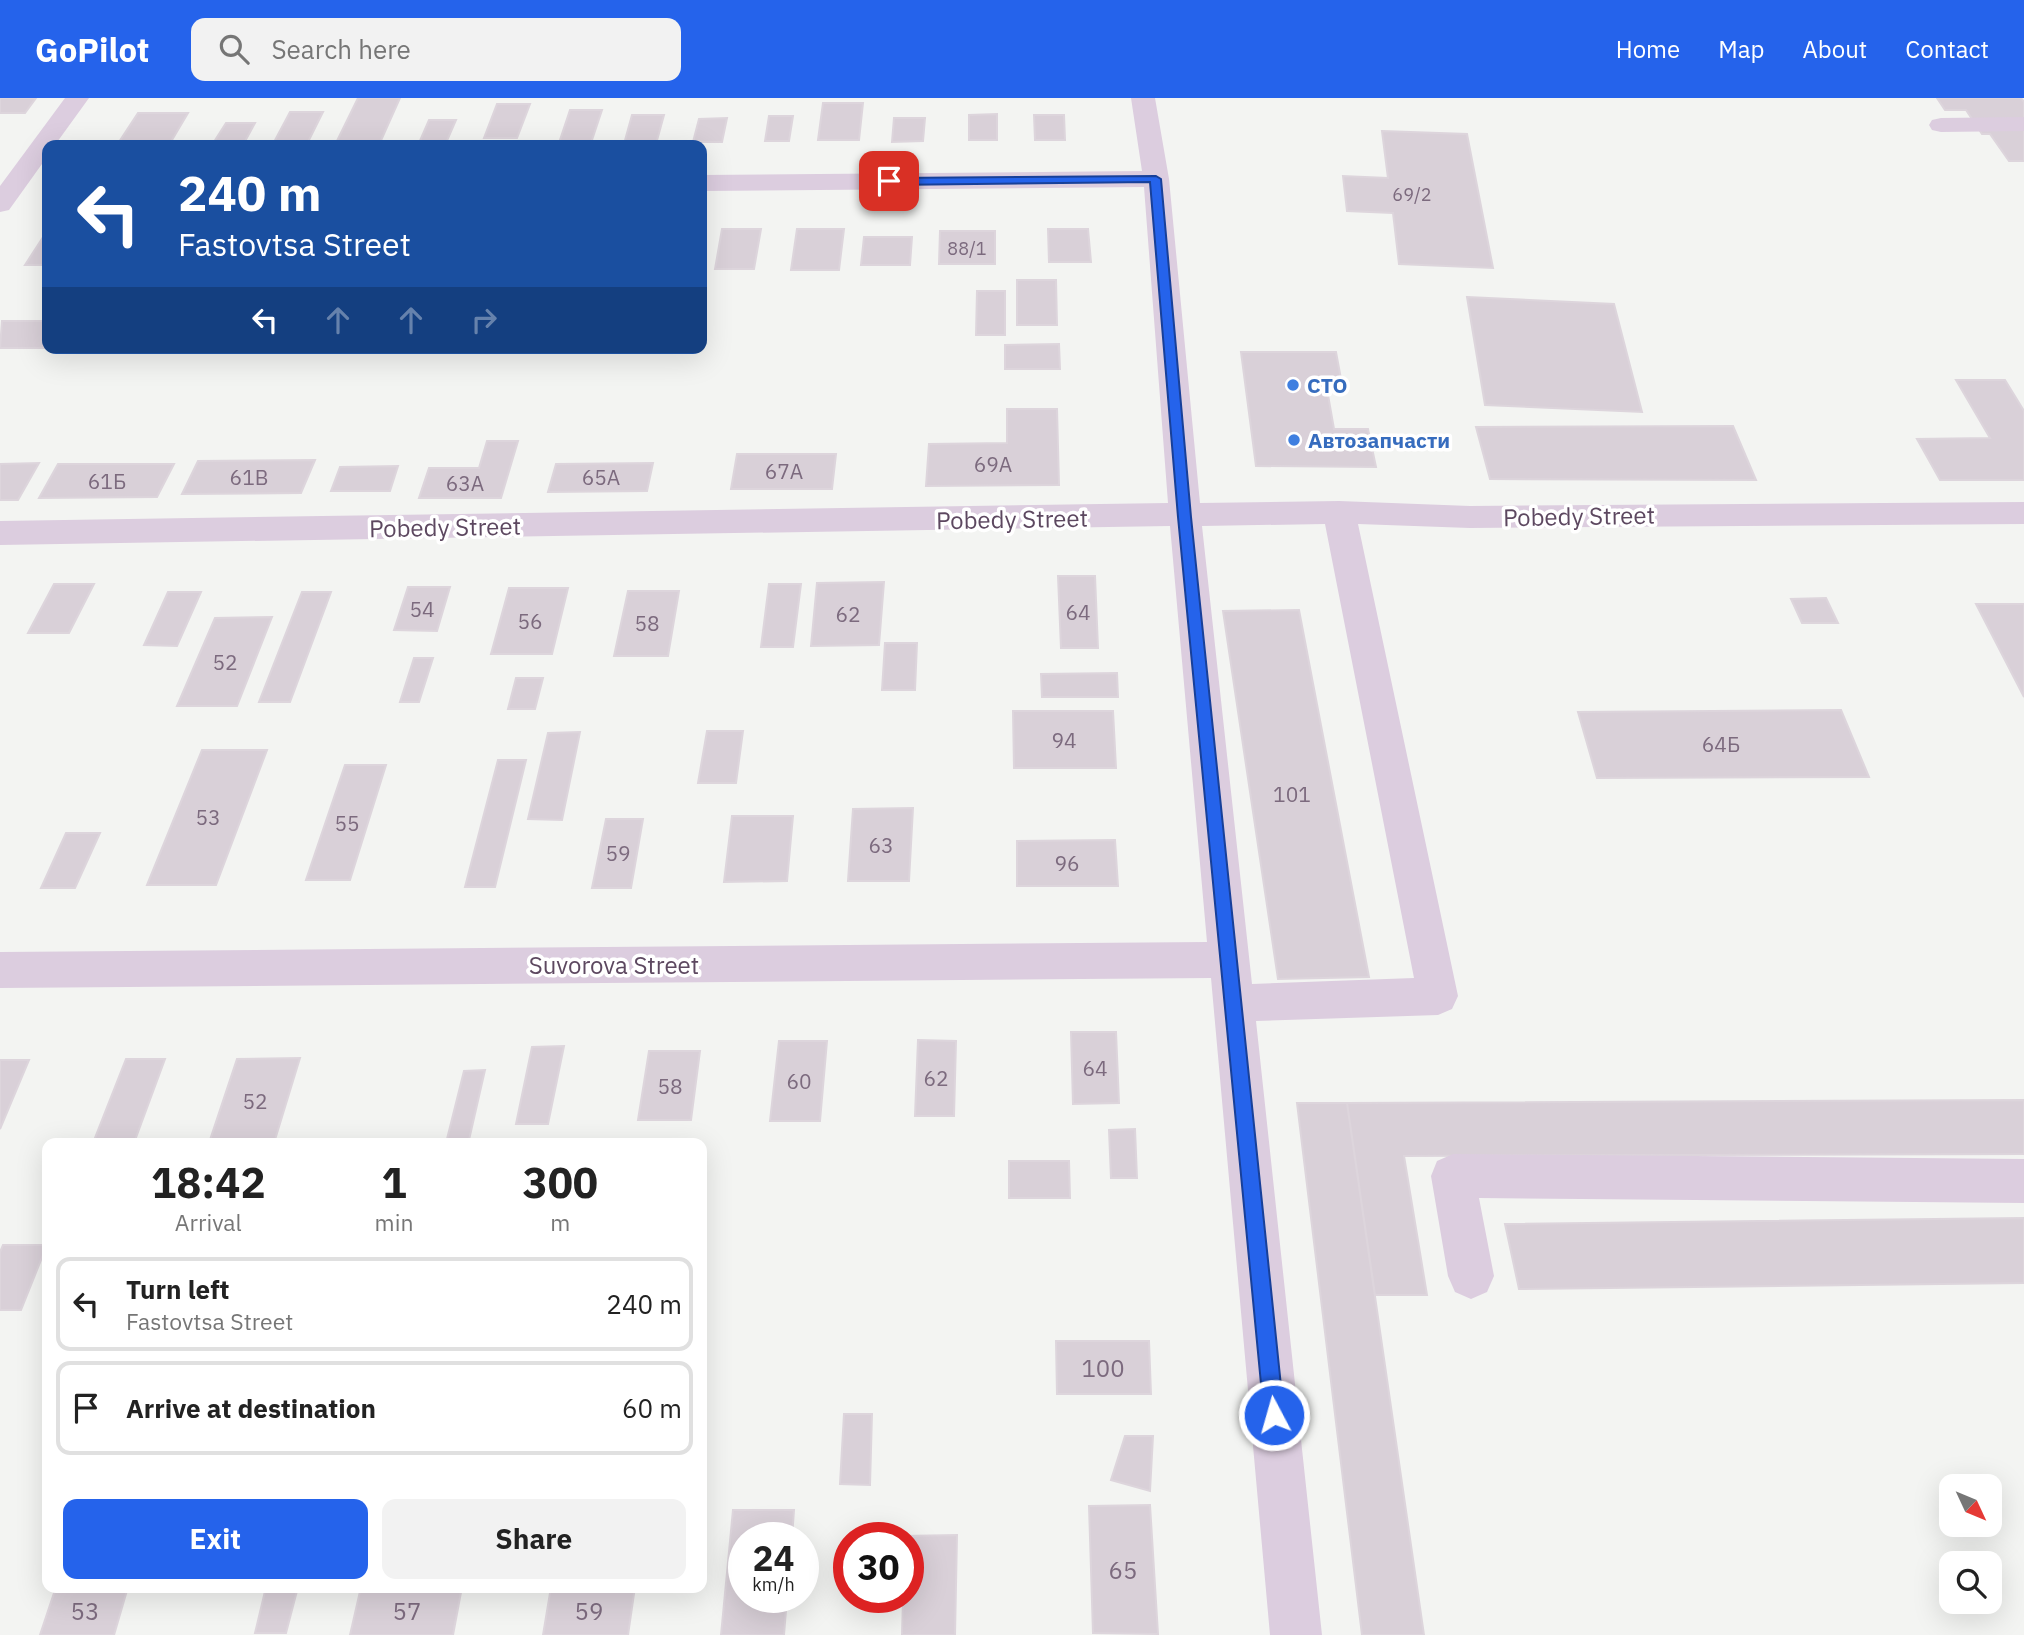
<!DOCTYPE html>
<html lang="en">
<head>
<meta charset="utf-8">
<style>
  body { margin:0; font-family:"IBM Plex Sans",sans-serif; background:#f2f2f2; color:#222; height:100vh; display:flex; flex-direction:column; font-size:26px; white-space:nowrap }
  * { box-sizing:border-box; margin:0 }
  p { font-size:23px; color:#767676 }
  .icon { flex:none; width:38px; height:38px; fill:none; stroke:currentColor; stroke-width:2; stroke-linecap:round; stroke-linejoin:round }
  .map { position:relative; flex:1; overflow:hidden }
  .sheet { position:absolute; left:42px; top:1040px; width:665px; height:455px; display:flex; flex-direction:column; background:#fff; border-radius:14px; box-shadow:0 7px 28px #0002 }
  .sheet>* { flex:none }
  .guide { position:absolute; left:42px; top:42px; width:665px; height:214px; border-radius:14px; box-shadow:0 7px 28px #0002; background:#1a4fa0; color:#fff; overflow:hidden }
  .needle { width:46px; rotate:134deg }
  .buttons { position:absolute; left:1939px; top:1376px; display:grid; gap:14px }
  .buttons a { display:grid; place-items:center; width:63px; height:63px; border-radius:14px; background:#fff; box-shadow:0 7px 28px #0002; font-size:35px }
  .speed { position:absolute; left:728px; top:1424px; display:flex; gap:14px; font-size:35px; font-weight:700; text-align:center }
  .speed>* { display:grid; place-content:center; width:91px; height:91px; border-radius:50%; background:#fff; box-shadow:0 7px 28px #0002; line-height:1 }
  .speed small { font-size:18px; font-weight:400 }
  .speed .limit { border:10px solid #d22; background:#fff; color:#111 }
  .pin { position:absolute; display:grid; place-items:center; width:60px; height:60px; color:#fff; margin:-30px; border-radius:14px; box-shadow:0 4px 10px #0006 }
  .me { position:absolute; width:77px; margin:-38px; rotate:354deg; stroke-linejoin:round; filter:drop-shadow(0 0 5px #0008) }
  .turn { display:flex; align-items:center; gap:24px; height:147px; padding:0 21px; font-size:32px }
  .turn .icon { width:91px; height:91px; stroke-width:2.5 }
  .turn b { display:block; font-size:49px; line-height:60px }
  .lanes { display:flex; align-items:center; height:66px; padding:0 21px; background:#0003; justify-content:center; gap:35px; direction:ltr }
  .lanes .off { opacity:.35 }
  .eta { display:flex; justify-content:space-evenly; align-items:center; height:119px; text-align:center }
  .eta b { font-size:42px; font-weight:700; line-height:49px }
  .button { display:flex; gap:14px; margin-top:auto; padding:14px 21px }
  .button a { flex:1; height:80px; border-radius:14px; background:#2563eb; color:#fff; font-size:28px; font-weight:700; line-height:80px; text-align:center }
  .button a+a { background:#f2f2f2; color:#222 }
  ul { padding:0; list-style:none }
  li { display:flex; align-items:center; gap:21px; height:94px; margin:0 14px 10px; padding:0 7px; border:4px solid #e0e0e0; border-radius:14px }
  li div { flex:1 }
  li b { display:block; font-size:26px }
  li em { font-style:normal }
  header { display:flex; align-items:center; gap:42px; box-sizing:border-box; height:98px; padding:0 35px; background:#2563eb; color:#fff }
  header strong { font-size:33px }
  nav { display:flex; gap:38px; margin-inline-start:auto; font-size:24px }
  .search { width:490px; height:63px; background:#f2f2f2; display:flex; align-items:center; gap:18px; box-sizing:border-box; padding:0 24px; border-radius:14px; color:#767676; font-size:26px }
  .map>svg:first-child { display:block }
  .building { fill:#d9d0d8; stroke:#ddd5dc; stroke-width:2 }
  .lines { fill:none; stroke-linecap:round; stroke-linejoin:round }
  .minor { fill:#dccddf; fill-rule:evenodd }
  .route { fill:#2563eb; stroke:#184099; stroke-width:2 }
  .shop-dot { fill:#3f7fe0; stroke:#fff; stroke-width:2.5 }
  .labels { text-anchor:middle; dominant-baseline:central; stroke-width:7; stroke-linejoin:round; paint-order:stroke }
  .far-number-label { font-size:18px; fill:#7c6a7e }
  .far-shop-label { font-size:21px; font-weight:bold; fill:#366cbe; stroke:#fff; text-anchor:start }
  .number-label { font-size:21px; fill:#7c6a7e }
  .street-label { font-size:24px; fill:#5d4860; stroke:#fff }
  .near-number-label { font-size:24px; fill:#7c6a7e }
</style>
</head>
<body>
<header>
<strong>GoPilot</strong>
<div class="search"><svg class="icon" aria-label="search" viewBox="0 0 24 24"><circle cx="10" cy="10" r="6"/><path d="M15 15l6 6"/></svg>Search here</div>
<nav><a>Home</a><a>Map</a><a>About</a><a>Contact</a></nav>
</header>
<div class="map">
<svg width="2024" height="1537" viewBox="0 0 2024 1537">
  <rect width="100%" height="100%" fill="#f3f4f2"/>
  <!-- building -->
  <path class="building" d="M 0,0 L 36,0 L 25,15 L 0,15 Z
    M 358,0 L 400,0 L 379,47 L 335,47 Z
    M 1937,0 L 2021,0 L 2024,4 L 2024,63 L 2009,63 L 1990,36 L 1982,36 L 1966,12 L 1945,12 Z
    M 823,5 L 863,5 L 859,42 L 818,42 Z
    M 497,6 L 530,6 L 517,40 L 484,40 Z
    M 570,12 L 602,12 L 591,45 L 559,45 Z
    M 290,14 L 323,14 L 307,46 L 273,46 Z
    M 138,15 L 188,15 L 169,47 L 117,47 Z
    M 997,16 L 997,42 L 969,42 L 969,17 Z
    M 632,17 L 664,17 L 656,46 L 624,46 Z
    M 1034,17 L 1064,17 L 1065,42 L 1035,42 Z
    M 769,18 L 793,18 L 789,43 L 765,43 Z
    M 727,20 L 722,44 L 693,44 L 699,21 Z
    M 894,20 L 925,20 L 923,43 L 892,44 Z
    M 429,22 L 456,22 L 446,45 L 419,45 Z
    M 226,25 L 255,25 L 243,47 L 212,47 Z
    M 1382,33 L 1467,36 L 1493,170 L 1399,166 L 1393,115 L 1347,113 L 1343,78 L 1388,80 Z
    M 722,131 L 761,131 L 754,171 L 715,171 Z
    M 797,131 L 844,131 L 839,172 L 791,172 Z
    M 1048,131 L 1088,131 L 1091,164 L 1049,164 Z
    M 940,133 L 995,133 L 995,166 L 939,166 Z
    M 45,136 L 47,167 L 25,167 Z
    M 864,139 L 912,139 L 910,167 L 861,167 Z
    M 1017,182 L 1056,182 L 1057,227 L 1017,227 Z
    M 977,193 L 1005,193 L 1005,237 L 976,237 Z
    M 1467,199 L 1614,206 L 1642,314 L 1485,307 Z
    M 2,223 L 47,223 L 47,245 L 45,250 L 0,250 Z
    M 1059,246 L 1060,271 L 1005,271 L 1005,247 Z
    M 595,250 L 688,250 L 595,253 Z
    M 1241,254 L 1336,254 L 1341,281 L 1325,280 L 1334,331 L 1368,331 L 1376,369 L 1256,368 Z
    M 1956,282 L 2005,282 L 2024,313 L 2024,382 L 1940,382 L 1917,341 L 1990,340 Z
    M 1007,311 L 1057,311 L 1059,387 L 926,388 L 929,346 L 1007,345 Z
    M 1733,328 L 1756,382 L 1490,381 L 1476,329 Z
    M 487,343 L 518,343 L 501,400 L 419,400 L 429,370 L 479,370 Z
    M 737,356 L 836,356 L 832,391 L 731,391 Z
    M 315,362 L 301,395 L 182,396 L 198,363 Z
    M 39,365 L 18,402 L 0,402 L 0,366 Z
    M 653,365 L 647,393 L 548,394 L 556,366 Z
    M 58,366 L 174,366 L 157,399 L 39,400 Z
    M 398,368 L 390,393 L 331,393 L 340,369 Z
    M 1058,478 L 1095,478 L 1098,550 L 1061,550 Z
    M 884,484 L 879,547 L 811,548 L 817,485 Z
    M 54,486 L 94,486 L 69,535 L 28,535 Z
    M 769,486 L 801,486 L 793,549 L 761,549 Z
    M 408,489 L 450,489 L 437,533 L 394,532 Z
    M 509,490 L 568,490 L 552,556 L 491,556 Z
    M 628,493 L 679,493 L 668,558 L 614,558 Z
    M 168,494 L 201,494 L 177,548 L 144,547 Z
    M 302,494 L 331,494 L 290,604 L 259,604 Z
    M 1826,500 L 1838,525 L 1802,525 L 1791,501 Z
    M 1976,506 L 2024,506 L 2024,599 Z
    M 1299,512 L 1369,879 L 1278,881 L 1223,513 Z
    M 272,519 L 237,608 L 177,608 L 215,520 Z
    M 885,545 L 917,545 L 915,592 L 882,592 Z
    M 414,560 L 433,560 L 419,604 L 400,604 Z
    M 1117,575 L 1118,599 L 1042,599 L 1041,576 Z
    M 516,580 L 543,580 L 535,611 L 508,611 Z
    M 1841,612 L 1869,679 L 1597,680 L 1578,614 Z
    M 1013,613 L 1113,613 L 1116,670 L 1014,670 Z
    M 707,633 L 743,633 L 736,685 L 698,685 Z
    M 580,634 L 562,722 L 528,721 L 548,635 Z
    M 202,652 L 267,652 L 216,787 L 147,787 Z
    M 498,662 L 526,662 L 495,789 L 465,789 Z
    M 345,667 L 386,667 L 350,782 L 306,782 Z
    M 913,710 L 909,783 L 848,783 L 853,711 Z
    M 732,718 L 793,718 L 787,783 L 724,784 Z
    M 606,721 L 643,721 L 631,790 L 592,790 Z
    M 66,735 L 100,735 L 75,790 L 41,790 Z
    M 1115,742 L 1118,788 L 1017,788 L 1017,743 Z
    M 1071,934 L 1116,934 L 1119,1005 L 1073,1006 Z
    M 918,942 L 956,943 L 954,1018 L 915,1018 Z
    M 779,943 L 827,943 L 820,1023 L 770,1023 Z
    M 564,948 L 548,1026 L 516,1026 L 532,949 Z
    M 649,953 L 700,953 L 691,1022 L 638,1022 Z
    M 300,960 L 274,1045 L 209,1045 L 237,961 Z
    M 126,961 L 165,961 L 134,1045 L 93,1045 Z
    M 0,962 L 29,962 L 0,1031 Z
    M 485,972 L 469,1042 L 447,1041 L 464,973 Z
    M 2024,1002 L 2024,1056 L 1404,1058 L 1427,1197 L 1375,1197 L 1347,1005 Z
    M 1297,1005 L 1347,1005 L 1424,1537 L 1362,1537 Z
    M 1135,1031 L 1137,1080 L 1111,1080 L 1109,1032 Z
    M 1009,1063 L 1069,1063 L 1070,1100 L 1009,1100 Z
    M 2024,1120 L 2024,1185 L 1519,1191 L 1505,1126 Z
    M 3,1147 L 47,1147 L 21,1212 L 0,1212 L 0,1154 Z
    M 1056,1243 L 1149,1243 L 1151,1296 L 1057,1296 Z
    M 844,1316 L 872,1316 L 870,1387 L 840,1386 Z
    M 1125,1338 L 1153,1338 L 1150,1393 L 1111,1382 Z
    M 1150,1407 L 1158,1536 L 1093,1535 L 1089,1408 Z
    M 733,1412 L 794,1412 L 792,1440 L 744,1440 L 744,1500 L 787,1500 L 784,1537 L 721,1537 Z
    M 957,1437 L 955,1537 L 902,1537 L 903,1500 L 908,1500 L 908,1440 L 905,1438 Z
    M 56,1489 L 128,1489 L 114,1537 L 40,1537 Z
    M 266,1489 L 298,1489 L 286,1535 L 255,1535 Z
    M 361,1489 L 462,1489 L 453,1537 L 350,1537 Z
    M 551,1489 L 635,1489 L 628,1537 L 543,1537 Z"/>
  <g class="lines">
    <!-- minor -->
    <path class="minor" d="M 65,0 L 89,0 L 55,47 L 47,47 L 47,59 L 9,112 L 0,114 L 0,88 Z
      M 1131,0 L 1155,0 L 1169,81 L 1200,405 L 1339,403 L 1470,408 L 2024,404 L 2024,426 L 1470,430 L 1358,426 L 1458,898 L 1452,911 L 1438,917 L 1256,923 L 1322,1537 L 1270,1537 L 1211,880 L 0,890 L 0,854 L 1207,844 L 1170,428 L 0,447 L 0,423 L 1168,405 L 1144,89 L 702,93 L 702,77 L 1142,73 ZM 1325,426 L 1414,880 L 1252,886 L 1202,428 Z
      M 2024,19 L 2024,33 L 1941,34 L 1932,32 L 1929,27 L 1932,22 L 1941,20 Z
      M 1453,1056 L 2024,1061 L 2024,1105 L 1479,1100 L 1494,1178 L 1487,1194 L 1471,1201 L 1455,1194 L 1448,1178 L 1431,1078 L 1437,1063 Z"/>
  </g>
  <!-- route -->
  <path class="route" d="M 1156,78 L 1161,81 L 1191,419 L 1284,1317 L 1281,1324 L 1274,1327 L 1267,1324 L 1264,1317 L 1178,419 L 1150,84 L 889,87 L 883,83 L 889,80 Z"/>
  <!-- markers -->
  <g class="shop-dot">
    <circle cx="1293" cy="287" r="7"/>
    <circle cx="1294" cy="342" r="7"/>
  </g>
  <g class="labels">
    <!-- far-number labels -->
    <g class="far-number-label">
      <text x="1412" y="96">69/2</text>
      <text x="967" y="150">88/1</text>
    </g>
    <!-- far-shop labels -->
    <g class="far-shop-label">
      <text x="1307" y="287">СТО</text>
      <text x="1308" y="342">Автозапчасти</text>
    </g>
    <!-- number labels -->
    <g class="number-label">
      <text x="993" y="366">69А</text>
      <text x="784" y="373">67А</text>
      <text x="249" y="379">61В</text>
      <text x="601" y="379">65А</text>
      <text x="107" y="383">61Б</text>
      <text x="465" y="385">63А</text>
      <text x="422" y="511">54</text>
      <text x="1078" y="514">64</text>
      <text x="848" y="516">62</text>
      <text x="530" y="523">56</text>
      <text x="647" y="525">58</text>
      <text x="225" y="564">52</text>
      <text x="1064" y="642">94</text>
      <text x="1721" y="646">64Б</text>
      <text x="1292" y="696">101</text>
      <text x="208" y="719">53</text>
      <text x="347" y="725">55</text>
      <text x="881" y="747">63</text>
      <text x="618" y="755">59</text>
      <text x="1067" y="765">96</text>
      <text x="1095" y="970">64</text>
      <text x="936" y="980">62</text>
      <text x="799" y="983">60</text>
      <text x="670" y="988">58</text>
      <text x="255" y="1003">52</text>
    </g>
    <!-- street labels -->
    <g class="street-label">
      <text transform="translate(1579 418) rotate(-1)">Pobedy Street</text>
      <text transform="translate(1012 421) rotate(-1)">Pobedy Street</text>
      <text transform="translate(445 429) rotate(-1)">Pobedy Street</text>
      <text x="614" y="867">Suvorova Street</text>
    </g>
    <!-- near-number labels -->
    <g class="near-number-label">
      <text x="1103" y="1270">100</text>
      <text x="1123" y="1472">65</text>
      <text x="85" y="1513">53</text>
      <text x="407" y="1513">57</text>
      <text x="589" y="1513">59</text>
    </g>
  </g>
</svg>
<div class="buttons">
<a><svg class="needle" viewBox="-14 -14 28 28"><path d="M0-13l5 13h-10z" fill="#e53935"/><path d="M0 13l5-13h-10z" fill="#767676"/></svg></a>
<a><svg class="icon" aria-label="search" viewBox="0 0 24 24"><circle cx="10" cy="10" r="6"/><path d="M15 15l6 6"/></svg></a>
</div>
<div class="speed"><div>24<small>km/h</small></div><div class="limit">30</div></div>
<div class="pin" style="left:889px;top:83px;background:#d93025"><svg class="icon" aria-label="arrive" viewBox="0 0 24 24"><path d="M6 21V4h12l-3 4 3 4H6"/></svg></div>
<svg class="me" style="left:1274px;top:1317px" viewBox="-20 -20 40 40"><circle r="17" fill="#2563eb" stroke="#fff" stroke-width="3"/><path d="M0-11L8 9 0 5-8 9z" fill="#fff"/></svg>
<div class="guide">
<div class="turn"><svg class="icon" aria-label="left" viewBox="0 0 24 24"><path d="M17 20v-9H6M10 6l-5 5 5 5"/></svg><div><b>240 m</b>Fastovtsa Street</div></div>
<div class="lanes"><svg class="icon" aria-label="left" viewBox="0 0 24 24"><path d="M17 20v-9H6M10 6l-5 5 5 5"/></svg><svg class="icon off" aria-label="ahead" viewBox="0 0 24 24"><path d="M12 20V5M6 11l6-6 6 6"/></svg><svg class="icon off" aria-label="ahead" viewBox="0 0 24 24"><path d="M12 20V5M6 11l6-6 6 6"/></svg><svg class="icon off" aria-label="right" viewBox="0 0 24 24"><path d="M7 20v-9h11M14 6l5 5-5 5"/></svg></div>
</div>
<section class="sheet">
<div class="eta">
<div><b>18:42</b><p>Arrival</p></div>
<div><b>1</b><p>min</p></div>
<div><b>300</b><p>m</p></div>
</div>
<ul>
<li><svg class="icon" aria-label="left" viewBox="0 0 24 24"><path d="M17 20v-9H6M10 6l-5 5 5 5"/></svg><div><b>Turn left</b><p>Fastovtsa Street</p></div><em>240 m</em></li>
<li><svg class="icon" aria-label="arrive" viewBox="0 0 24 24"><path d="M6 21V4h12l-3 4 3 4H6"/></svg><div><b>Arrive at destination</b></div><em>60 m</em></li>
</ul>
<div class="button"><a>Exit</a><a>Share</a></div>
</section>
</div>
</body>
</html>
